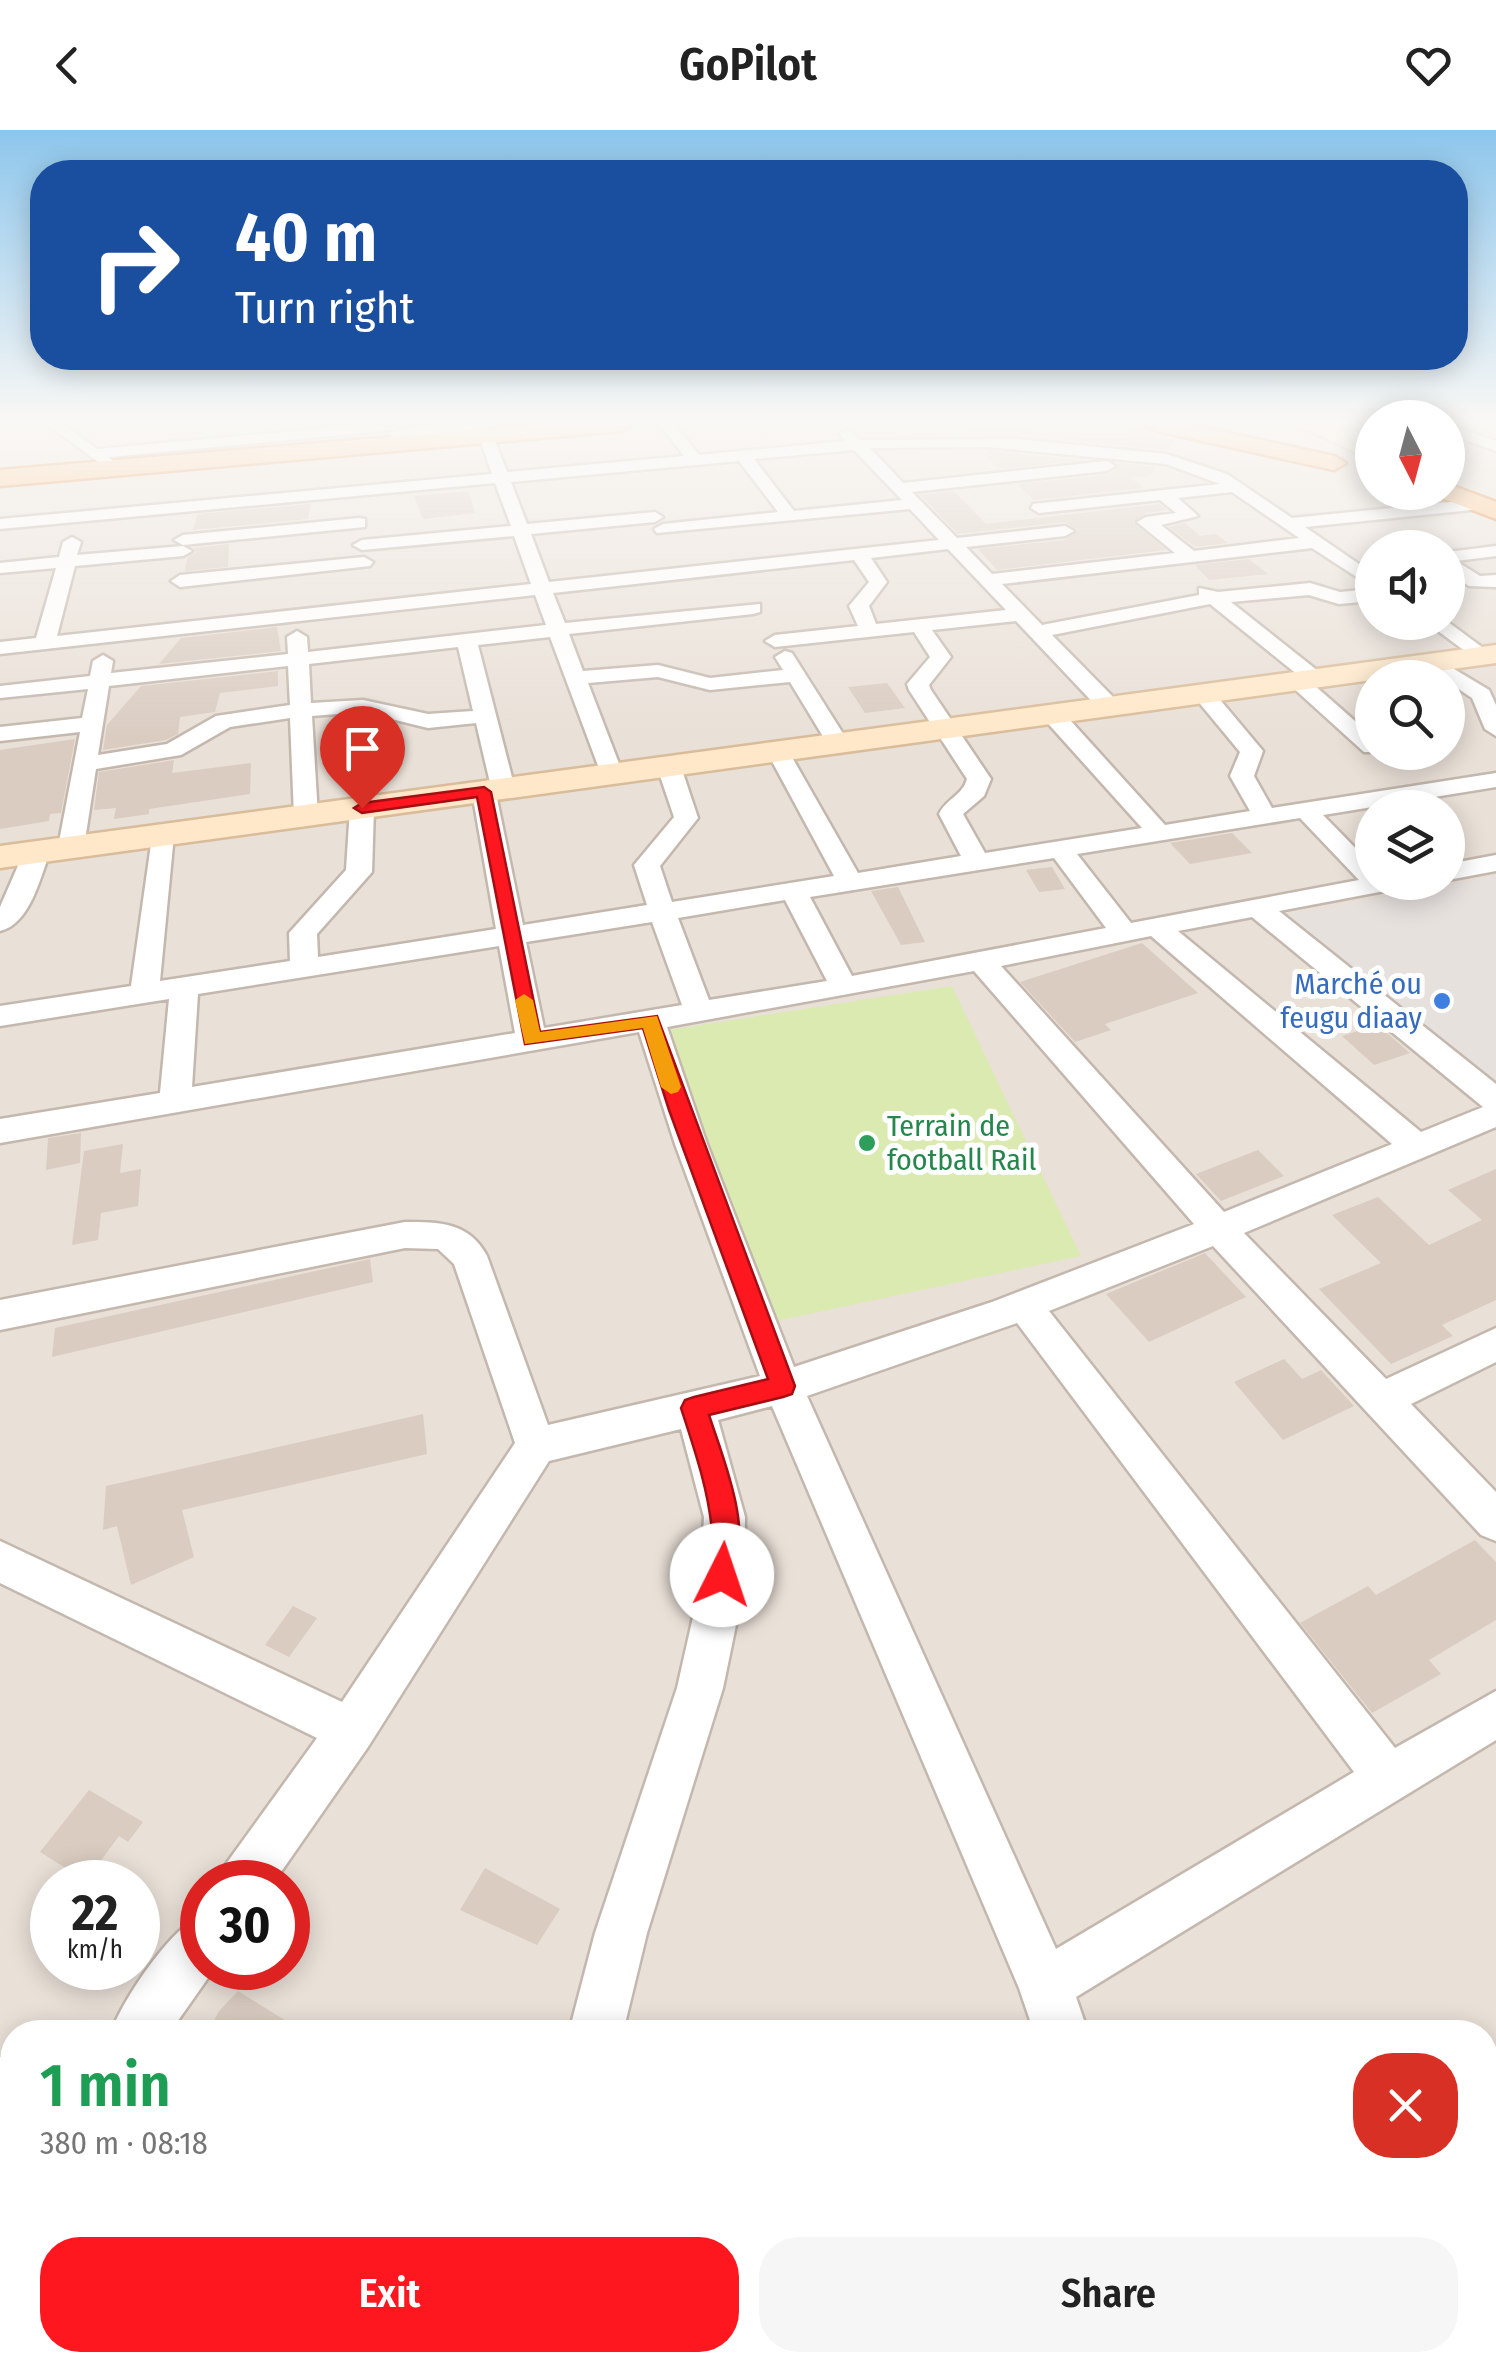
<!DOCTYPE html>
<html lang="en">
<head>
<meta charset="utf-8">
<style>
  body { margin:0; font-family:"Fira Sans Condensed",sans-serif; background:#f6f6f6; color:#222; height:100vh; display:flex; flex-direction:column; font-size:38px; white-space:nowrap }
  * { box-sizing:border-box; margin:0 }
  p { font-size:32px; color:#767676 }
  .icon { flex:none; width:55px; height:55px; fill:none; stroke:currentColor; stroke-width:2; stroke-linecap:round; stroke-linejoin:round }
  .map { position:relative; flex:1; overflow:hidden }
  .panel { position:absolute; left:0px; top:1890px; width:1498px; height:352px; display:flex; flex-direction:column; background:#fff; border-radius:40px 40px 0 0; box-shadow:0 5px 25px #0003 }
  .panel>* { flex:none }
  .hud { position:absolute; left:30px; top:30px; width:1438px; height:210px; border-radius:40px; box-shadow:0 5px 25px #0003; background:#1a4fa0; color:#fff; overflow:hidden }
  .needle { width:65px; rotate:174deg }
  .controls { position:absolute; left:1355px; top:270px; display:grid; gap:20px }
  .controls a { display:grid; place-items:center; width:110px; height:110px; border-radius:50%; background:#fff; box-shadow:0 5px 25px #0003; font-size:50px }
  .speed { position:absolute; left:30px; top:1730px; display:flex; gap:20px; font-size:50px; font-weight:700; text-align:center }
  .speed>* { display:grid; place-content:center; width:130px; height:130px; border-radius:50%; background:#fff; box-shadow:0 5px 25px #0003; line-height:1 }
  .speed small { font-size:25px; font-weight:400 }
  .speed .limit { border:15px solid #d22; background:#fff; color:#111 }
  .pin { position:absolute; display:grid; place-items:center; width:85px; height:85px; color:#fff; margin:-102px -42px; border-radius:50% 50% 50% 0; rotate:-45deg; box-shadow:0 0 10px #0007 }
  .pin .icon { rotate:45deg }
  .me { position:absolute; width:110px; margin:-55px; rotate:4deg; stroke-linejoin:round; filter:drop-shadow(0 0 8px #0008) }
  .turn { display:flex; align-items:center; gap:35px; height:210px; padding:0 40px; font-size:45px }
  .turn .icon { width:130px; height:130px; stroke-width:2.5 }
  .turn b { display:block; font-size:70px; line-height:85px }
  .round { display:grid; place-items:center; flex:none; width:105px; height:105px; border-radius:40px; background:#f6f6f6 }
  .head { display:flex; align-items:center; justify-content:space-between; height:170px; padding:0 40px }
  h1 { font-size:60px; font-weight:600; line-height:75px; color:#1e9e55 }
  .button { display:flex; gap:20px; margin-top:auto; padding:20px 40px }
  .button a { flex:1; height:115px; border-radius:40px; background:#fe171f; color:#fff; font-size:40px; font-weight:600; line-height:115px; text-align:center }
  .button a+a { background:#f6f6f6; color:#222 }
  header { display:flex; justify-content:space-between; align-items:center; height:130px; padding:0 40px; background:#fff; font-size:45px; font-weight:600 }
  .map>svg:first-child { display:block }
  .residential { fill:#e9e0d7; fill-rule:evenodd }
  .industrial { fill:#e7e1de }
  .green { fill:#dbeab1 }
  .building { fill:#daccc1 }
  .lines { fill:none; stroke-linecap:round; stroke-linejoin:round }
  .minor-casing { stroke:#c4b8ae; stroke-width:5 }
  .secondary-casing { stroke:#d9bc9a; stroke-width:5 }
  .trunk-casing { stroke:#e18337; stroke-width:5 }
  .minor { fill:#fff; fill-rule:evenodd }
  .secondary { fill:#ffe8c9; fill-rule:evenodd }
  .trunk { fill:#ffc081; fill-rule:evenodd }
  .route { fill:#fe171f; stroke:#a50f14; stroke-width:2.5 }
  .slow { fill:#f59e0b }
  .shop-dot { fill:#3f7fe0; stroke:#fff; stroke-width:4 }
  .leisure-dot { fill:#2e9e5b; stroke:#fff; stroke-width:4 }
  .labels { text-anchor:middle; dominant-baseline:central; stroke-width:10; stroke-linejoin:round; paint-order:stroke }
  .shop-label { font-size:30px; fill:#366cbe; stroke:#fff; text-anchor:end }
  .leisure-label { font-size:30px; fill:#27864d; stroke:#fff; text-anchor:start }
</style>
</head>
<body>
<header><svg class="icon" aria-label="back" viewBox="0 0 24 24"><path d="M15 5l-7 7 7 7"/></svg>GoPilot<svg class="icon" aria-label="heart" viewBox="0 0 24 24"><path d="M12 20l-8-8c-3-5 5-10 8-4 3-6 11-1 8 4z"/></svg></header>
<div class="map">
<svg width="1496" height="2242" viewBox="0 0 1496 2242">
  <rect width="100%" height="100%" fill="#f5efe9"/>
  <!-- residential -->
  <path class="residential" d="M 0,294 L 1372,294 L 1372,362 L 1448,362 L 1448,294 L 1496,294 L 1496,2242 L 0,2242 ZM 1372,418 L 1448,418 L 1448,492 L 1372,492 ZM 1372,548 L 1448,548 L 1448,622 L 1372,622 ZM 1372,678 L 1448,678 L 1448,752 L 1372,752 ZM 52,1752 L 138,1752 L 138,1838 L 52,1838 ZM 202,1752 L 288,1752 L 288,1838 L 202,1838 ZM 12,1902 L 1485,1902 L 1485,2230 L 12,2230 Z"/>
  <!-- industrial -->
  <path class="industrial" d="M 1496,746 L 1496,954 L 1281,787 Z"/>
  <!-- green -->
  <path class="green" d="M 952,856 L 1081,1126 L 767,1193 L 669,900 Z"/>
  <!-- building -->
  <path class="building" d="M 1128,294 L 1142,294 L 1155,304 L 1176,309 L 1167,320 L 1018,305 L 970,306 L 959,295 L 1126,308 Z
    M 987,321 L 988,321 L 1083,330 L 1000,339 L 987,327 L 993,326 Z
    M 1117,333 L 1156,337 L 1149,346 L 1130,347 L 1144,358 L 1034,370 L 1017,354 L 1107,345 L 1117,339 Z
    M 469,361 L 475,383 L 423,389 L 414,366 Z
    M 954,361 L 986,394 L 1159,374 L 1167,380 L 1146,383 L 1133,392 L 1166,420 L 997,440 L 978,419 L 1065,410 L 1078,400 L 1065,392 L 958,404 L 920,365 Z
    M 311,374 L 308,389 L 193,400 L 197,384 Z
    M 1185,393 L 1200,406 L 1216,404 L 1228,413 L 1195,417 L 1169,397 Z
    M 229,414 L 228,437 L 185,441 L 187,428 L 196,422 L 194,418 Z
    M 1249,429 L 1268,444 L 1209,450 L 1195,435 Z
    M 277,497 L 281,521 L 159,534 L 181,508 Z
    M 278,541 L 278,556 L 220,563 L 215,582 L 180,587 L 178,604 L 166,610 L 103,620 L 107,595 L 141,556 Z
    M 887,553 L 905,578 L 865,583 L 848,557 Z
    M 75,609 L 61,683 L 50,684 L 49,691 L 0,699 L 0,620 Z
    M 174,630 L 172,643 L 251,633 L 250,664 L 149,679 L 149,684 L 114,689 L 116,678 L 94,680 L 99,642 Z
    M 1232,703 L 1252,723 L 1190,734 L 1170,713 Z
    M 1052,737 L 1065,759 L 1039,762 L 1026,740 Z
    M 898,757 L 925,812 L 901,815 L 871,761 Z
    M 1142,813 L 1198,863 L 1105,894 L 1111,900 L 1075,912 L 1020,852 Z
    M 1377,895 L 1387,903 L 1410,923 L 1374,935 L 1342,906 Z
    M 81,1003 L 80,1033 L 46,1040 L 48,1008 Z
    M 123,1014 L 120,1043 L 141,1039 L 138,1076 L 101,1083 L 98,1110 L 72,1115 L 84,1021 Z
    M 1258,1020 L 1284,1046 L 1221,1071 L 1196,1044 Z
    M 1496,1039 L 1496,1170 L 1442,1195 L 1453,1206 L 1391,1234 L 1319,1159 L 1381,1133 L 1332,1085 L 1378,1067 L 1429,1115 L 1482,1090 L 1448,1060 Z
    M 1205,1123 L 1246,1167 L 1149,1212 L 1106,1164 Z
    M 370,1129 L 373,1152 L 52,1227 L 55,1198 Z
    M 1284,1229 L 1302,1249 L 1321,1240 L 1354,1276 L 1283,1310 L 1234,1252 Z
    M 423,1284 L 427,1324 L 182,1380 L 194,1427 L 131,1455 L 117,1396 L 103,1400 L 106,1356 Z
    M 1475,1410 L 1496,1432 L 1496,1490 L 1429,1530 L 1441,1544 L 1372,1583 L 1300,1493 L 1368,1456 L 1376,1465 Z
    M 293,1476 L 317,1488 L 289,1527 L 265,1515 Z
    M 89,1660 L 143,1692 L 128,1712 L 119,1706 L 86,1751 L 40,1722 Z
    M 485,1738 L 560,1779 L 537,1815 L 460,1780 Z
    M 238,1861 L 304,1902 L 208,1902 L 219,1881 Z"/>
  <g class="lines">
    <!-- minor casing -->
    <g class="minor-casing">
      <path id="minor" d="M 47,294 L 63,294 L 97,319 L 371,294 L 390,297 L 383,301 L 109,327 L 121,338 L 113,343 Z
        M 450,294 L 495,294 L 488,298 L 396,308 L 389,304 L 396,300 Z
        M 660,294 L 674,294 L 699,325 L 846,311 L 840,304 L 847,300 L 861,310 L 1018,309 L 1166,324 L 1227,344 L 1292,388 L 1481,369 L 1489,374 L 1481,379 L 1305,397 L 1372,443 L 1372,457 L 1312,418 L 1002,454 L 1042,495 L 1199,465 L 1199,458 L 1218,462 L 1310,453 L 1340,462 L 1372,459 L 1372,471 L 1339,474 L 1309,465 L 1231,472 L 1323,545 L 1326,549 L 1323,553 L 1314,555 L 1372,606 L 1372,622 L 1377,622 L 1364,622 L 1290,555 L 1286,551 L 1290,547 L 1298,545 L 1210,474 L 1052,505 L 1118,572 L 1121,577 L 1110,583 L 1102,582 L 1016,491 L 932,500 L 951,527 L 929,555 L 931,560 L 991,649 L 984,666 L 963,684 L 985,723 L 1142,698 L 1044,589 L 1041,584 L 1052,577 L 1060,579 L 1165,695 L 1250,681 L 1230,646 L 1240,622 L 1192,564 L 1203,558 L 1211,559 L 1263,621 L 1254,646 L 1272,678 L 1496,643 L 1496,657 L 1323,685 L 1372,735 L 1372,752 L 1403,752 L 1390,760 L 1279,781 L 1496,954 L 1496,997 L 1244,1103 L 1386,1249 L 1496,1198 L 1496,1232 L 1411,1274 L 1496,1362 L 1496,1411 L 1481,1405 L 1213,1116 L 1049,1181 L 1395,1618 L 1496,1561 L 1496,1610 L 1076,1867 L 1088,1902 L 1034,1902 L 1019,1858 L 772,1276 L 718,1290 L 745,1387 L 744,1456 L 723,1558 L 647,1803 L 623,1902 L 569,1902 L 595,1803 L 677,1558 L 700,1456 L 704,1387 L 681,1299 L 549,1331 L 368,1617 L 274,1752 L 219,1752 L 226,1734 L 317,1608 L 0,1453 L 0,1411 L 342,1572 L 515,1313 L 454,1134 L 438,1119 L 405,1118 L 0,1200 L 0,1170 L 405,1092 C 439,1092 469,1092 487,1126 L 548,1295 L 760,1246 L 675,1014 L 639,902 L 0,1013 L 0,989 L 160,963 L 169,869 L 0,896 L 0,876 L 131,856 L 153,700 L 162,698 L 174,705 L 160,851 L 290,831 L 289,803 L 346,740 L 350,678 L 362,671 L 374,678 L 372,742 L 317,804 L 318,827 L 496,799 L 472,662 L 476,657 L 491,657 L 476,593 L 428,598 L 363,582 L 312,586 L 318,686 L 306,693 L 294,686 L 290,588 L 230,597 L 181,625 L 96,639 L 84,717 L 71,725 L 58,717 L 80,602 L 0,611 L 0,597 L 82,588 L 88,559 L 0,568 L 0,556 L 90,546 L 93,531 L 103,525 L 113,531 L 111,543 L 288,524 L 287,507 L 297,501 L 307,507 L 308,522 L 546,495 L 535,465 L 0,524 L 0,512 L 36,508 L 56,438 L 0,443 L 0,433 L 59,427 L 63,412 L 72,407 L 81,412 L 77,425 L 183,416 L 192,421 L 183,426 L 75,436 L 57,506 L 531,454 L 514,406 L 362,420 L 353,415 L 362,410 L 511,396 L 495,353 L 0,399 L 0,389 L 492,344 L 479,306 L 486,302 L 493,306 L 507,342 L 684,326 ZM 988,317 L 1166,334 L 1220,354 L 1033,374 L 1031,378 L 1039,383 L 1160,370 L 1176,383 L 1146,387 L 1137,392 L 1175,423 L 992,444 L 966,417 L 1065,406 L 1074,401 L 1065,396 L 957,408 L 912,362 L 1107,341 L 1115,336 L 1107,331 L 903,353 L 870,318 ZM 854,320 L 902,370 L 794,381 L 754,329 ZM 739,331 L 778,382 L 663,394 L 654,399 L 657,403 L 910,379 L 939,410 L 549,452 L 531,404 L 655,392 L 663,387 L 655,382 L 527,394 L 511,352 ZM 1232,362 L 1299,408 L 1194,421 L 1161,395 L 1198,386 L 1178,368 ZM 948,419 L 1006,480 L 876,494 L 869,476 L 887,452 L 871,428 ZM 854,430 L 869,452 L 849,476 L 858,496 L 775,505 L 765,511 L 775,517 L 914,502 L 930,527 L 907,554 L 909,560 L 967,649 C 963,665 946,669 939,684 L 961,726 L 858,743 L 789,622 L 778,615 L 767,622 L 834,746 L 672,772 L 660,736 L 698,688 L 681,637 L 669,630 L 657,637 L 674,687 L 634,735 L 647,775 L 523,795 L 496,664 L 511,664 L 515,659 L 478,515 L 550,507 L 603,649 L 619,649 L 623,644 L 588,553 L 658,547 L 710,560 L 790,552 L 830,618 L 838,620 L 849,613 L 792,523 L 785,521 L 775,527 L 783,540 L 710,548 L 658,535 L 583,541 L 569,504 L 753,484 L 760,482 L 760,474 L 565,493 L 553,463 ZM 458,517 L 473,581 L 428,584 L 363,570 L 311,573 L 309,534 ZM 288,536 L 290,575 L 216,586 L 167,614 L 98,625 L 109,556 ZM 1300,688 L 1359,750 L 1131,793 L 1077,724 ZM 1054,728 L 1106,798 L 852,846 L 810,767 ZM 785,770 L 827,851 L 709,870 L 678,788 ZM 1252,787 L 1483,977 L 1421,1002 L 1178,801 ZM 652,792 L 682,875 L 544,898 L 526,812 ZM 1151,806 L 1392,1014 L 1224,1082 L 1001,836 ZM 499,816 L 515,903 L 192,957 L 198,864 ZM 974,841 L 1194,1094 L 992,1172 L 794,1237 L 707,1014 L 667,897 ZM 1017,1193 L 1354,1642 L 1056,1819 L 807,1266 Z
        M 1448,295 L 1496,311 L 1496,321 L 1448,304 Z
        M 1372,300 L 1372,308 L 1334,310 L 1327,306 L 1334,302 Z
        M 359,388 L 365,389 L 365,397 L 183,415 L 174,410 L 183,405 Z
        M 1496,416 L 1496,426 L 1456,431 L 1480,446 L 1496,445 L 1496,457 L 1469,456 L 1448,442 L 1448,422 Z
        M 364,427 L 373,432 L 370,436 L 180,457 L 171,451 L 180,445 Z
        M 1426,492 L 1448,492 L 1494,526 L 1484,532 L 1477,530 Z
        M 1434,527 L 1489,560 L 1496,575 L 1496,606 L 1485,599 L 1472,568 L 1448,552 L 1448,548 L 1441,548 L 1424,533 L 1427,529 Z
        M 37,714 L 50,722 C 40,748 30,794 0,801 L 0,777 L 24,722 Z
        M 1496,725 L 1496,741 L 1448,750 L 1448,734 Z
        M 202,1785 L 202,1838 L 215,1838 L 170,1902 L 111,1902 C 123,1870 170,1798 202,1785 Z
        M 0,1927 L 12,1932 L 12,1991 L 0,1986 Z
        M 12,2055 L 12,2126 L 0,2132 L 0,2060 Z
        M 1485,2205 L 1492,2208 L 1496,2242 L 1426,2242 L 1431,2230 L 1485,2230 Z
        M 509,2230 L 571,2230 L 570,2242 L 508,2242 Z
        M 1144,2230 L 1206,2230 L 1210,2242 L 1148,2242 Z"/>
    </g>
    <!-- secondary casing -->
    <g class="secondary-casing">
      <path id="secondary" d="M 1295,294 L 1323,294 L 1372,316 L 1372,330 Z
        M 1496,515 L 1496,533 L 0,738 L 0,716 Z"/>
    </g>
    <!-- trunk casing -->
    <g class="trunk-casing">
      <path id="trunk" d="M 544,294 L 633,294 L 621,301 L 0,356 L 0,340 Z
        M 1145,294 L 1187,294 L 1334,326 L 1346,333 L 1334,340 L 1157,301 Z
        M 1448,354 L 1496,372 L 1496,389 L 1439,367 L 1435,362 L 1448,362 Z"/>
    </g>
    <!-- minor -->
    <use href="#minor" class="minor"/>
    <!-- secondary -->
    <use href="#secondary" class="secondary"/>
    <!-- trunk -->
    <use href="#trunk" class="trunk"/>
  </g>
  <!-- sky -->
  <linearGradient id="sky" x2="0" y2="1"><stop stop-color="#8dc6ec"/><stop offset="0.48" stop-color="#faf8f5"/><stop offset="1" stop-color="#faf8f5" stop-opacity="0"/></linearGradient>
  <rect width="1496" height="608" fill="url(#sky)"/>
  <!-- route -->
  <path class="route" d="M 484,657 L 491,662 L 540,902 L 657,886 L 795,1256 L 792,1264 L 783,1267 L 709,1285 C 726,1337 754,1401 731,1455 L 722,1459 L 712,1455 C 704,1437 714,1419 712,1401 C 708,1358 694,1318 681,1278 L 685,1270 L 694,1267 L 768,1249 L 669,980 L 643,898 L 525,914 L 477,667 L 362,683 L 354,678 L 362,673 Z"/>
  <!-- slow -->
  <path class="slow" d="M 524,864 L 533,870 L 540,902 L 657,886 L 681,957 L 678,962 L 671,964 L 661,957 L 643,898 L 525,914 L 515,870 Z"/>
  <!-- markers -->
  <circle class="shop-dot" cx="1442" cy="871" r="10"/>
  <circle class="leisure-dot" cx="867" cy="1013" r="10"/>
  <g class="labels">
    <!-- shop labels -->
    <g class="shop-label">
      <text x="1422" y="854">Marché ou<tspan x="1422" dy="34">feugu diaay</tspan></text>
    </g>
    <!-- leisure labels -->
    <g class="leisure-label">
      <text x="887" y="996">Terrain de<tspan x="887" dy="34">football Rail</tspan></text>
    </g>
  </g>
</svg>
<div class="controls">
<a><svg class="needle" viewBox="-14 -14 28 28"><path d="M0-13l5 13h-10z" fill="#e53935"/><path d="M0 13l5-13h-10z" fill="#767676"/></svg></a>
<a><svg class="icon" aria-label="sound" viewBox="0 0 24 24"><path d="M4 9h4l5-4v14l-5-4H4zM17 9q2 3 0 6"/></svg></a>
<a><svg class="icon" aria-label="search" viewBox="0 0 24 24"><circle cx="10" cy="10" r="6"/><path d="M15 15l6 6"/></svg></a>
<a><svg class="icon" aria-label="layers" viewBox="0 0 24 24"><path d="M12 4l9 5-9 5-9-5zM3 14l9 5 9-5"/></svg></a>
</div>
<div class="speed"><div>22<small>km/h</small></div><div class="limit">30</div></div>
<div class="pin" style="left:362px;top:678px;background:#d93025"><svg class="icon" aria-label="arrive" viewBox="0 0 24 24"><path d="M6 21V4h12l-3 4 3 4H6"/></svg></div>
<svg class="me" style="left:722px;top:1445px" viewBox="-20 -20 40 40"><circle r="19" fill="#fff"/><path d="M0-13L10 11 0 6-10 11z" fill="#fe171f"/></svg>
<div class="hud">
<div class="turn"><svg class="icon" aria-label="right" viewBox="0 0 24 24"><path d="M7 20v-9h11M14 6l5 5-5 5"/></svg><div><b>40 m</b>Turn right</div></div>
</div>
<section class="panel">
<div class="head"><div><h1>1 min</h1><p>380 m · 08:18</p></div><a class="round" style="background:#d93025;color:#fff"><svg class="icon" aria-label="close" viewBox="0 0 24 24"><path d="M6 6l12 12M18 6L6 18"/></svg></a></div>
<div class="button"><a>Exit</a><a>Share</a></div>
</section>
</div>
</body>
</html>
